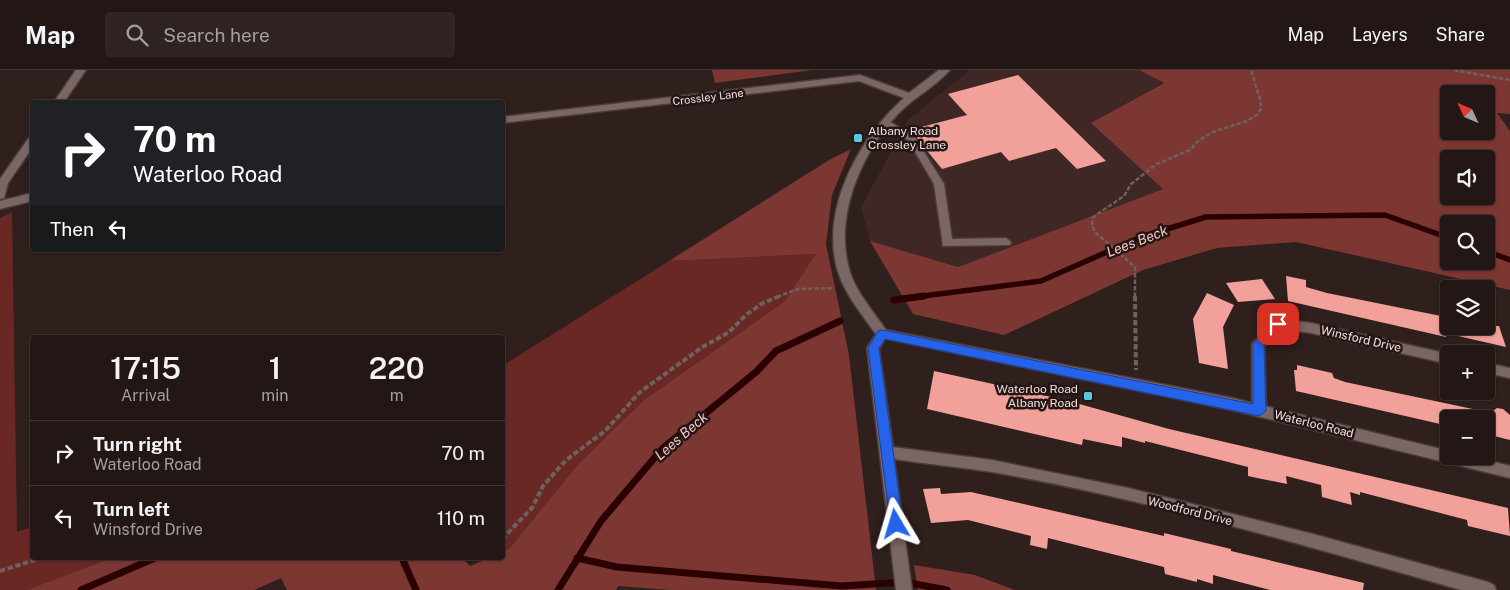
<!DOCTYPE html>
<html lang="en">
<head>
<meta charset="utf-8">
<style>
  body { margin:0; font-family:"Public Sans",sans-serif; background:#2f2423; color:#f1f3f6; height:100vh; display:flex; flex-direction:column; font-size:19px; white-space:nowrap }
  * { box-sizing:border-box; margin:0 }
  p { font-size:16px; color:#a39fa1 }
  .icon { flex:none; width:28px; height:28px; fill:none; stroke:currentColor; stroke-width:2; stroke-linecap:round; stroke-linejoin:round }
  .map { position:relative; flex:1; overflow:hidden }
  .sheet { position:absolute; left:30px; top:265px; width:475px; height:225px; display:flex; flex-direction:column; background:#231716; border-radius:5px; box-shadow:0 1px 4px #0004,0 0 0 1px #403635 }
  .sheet>* { flex:none }
  .banner { position:absolute; left:30px; top:30px; width:475px; height:152px; border-radius:5px; box-shadow:0 1px 4px #0004,0 0 0 1px #403635; background:#202124; color:#fff; overflow:hidden }
  .needle { width:32px; rotate:314deg }
  .fabs { position:absolute; left:1440px; top:15px; display:grid; gap:10px }
  .fabs a { display:grid; place-items:center; width:55px; height:55px; border-radius:5px; background:#231716; box-shadow:0 1px 4px #0004,0 0 0 1px #403635; font-size:25px }
  .pin { position:absolute; display:grid; place-items:center; width:42px; height:42px; color:#fff; margin:-21px; border-radius:10px; box-shadow:0 2px 8px #0006 }
  .me { position:absolute; width:55px; margin:-28px; rotate:353deg; stroke-linejoin:round; filter:drop-shadow(0 0 4px #0008) }
  .turn { display:flex; align-items:center; gap:18px; height:105px; padding:0 20px; font-size:22px }
  .turn .icon { width:65px; height:65px; stroke-width:2.5 }
  .turn b { display:block; font-size:35px; line-height:42px }
  .then { display:flex; align-items:center; height:48px; padding:0 20px; background:#0003; gap:10px; font-size:19px }
  .eta { display:flex; justify-content:space-evenly; align-items:center; height:85px; text-align:center }
  .eta b { font-size:30px; font-weight:600; line-height:35px }
  ul { padding:0; list-style:none }
  li { display:flex; align-items:center; gap:15px; height:65px; padding:0 20px; border-top:1px solid #403635 }
  li div { flex:1 }
  li b { display:block; font-size:19px }
  li em { font-style:normal }
  header { display:flex; align-items:center; gap:30px; box-sizing:border-box; height:70px; padding:0 25px; background:#231716; border-bottom:1px solid #403635 }
  header strong { font-size:24px }
  nav { display:flex; gap:28px; margin-inline-start:auto; font-size:18px }
  .search { width:350px; height:45px; background:#2f2423; display:flex; align-items:center; gap:12px; box-sizing:border-box; padding:0 18px; border-radius:5px; color:#a39fa1; font-size:19px }
  .map>svg:first-child { display:block }
  .built { fill:#3e2725 }
  .green { fill:#6a2825 }
  .forest { fill:#7d3733; fill-rule:evenodd }
  .lines { fill:none; stroke-linecap:round; stroke-linejoin:round }
  .stream-far1 { stroke:#2b0001; stroke-width:5.5 }
  .stream { stroke:#2b0001; stroke-width:7 }
  .building { fill:#f2a09a }
  .service-casing { stroke:#4a3c3b; stroke-width:3 }
  .minor-casing { stroke:#4a3c3b; stroke-width:3 }
  .tertiary-casing { stroke:#4a3c3b; stroke-width:3 }
  .path-far1 { stroke:#6e605e; stroke-width:2.5; stroke-dasharray:4.5 2; stroke-linecap:butt }
  .path { stroke:#6e605e; stroke-width:4; stroke-dasharray:5.5 2.5; stroke-linecap:butt }
  .service { fill:#7a6664; fill-rule:evenodd }
  .minor { fill:#7a6664; fill-rule:evenodd }
  .tertiary { fill:#7a6664; fill-rule:evenodd }
  .route { fill:#2563eb; stroke:#184099 }
  .poi-dot { fill:#52cbd8; stroke:#251514; stroke-width:2 }
  .labels { text-anchor:middle; dominant-baseline:central; stroke-width:5; stroke-linejoin:round; paint-order:stroke }
  .far-street-label { font-size:11px; fill:#ede1e0; stroke:#251514 }
  .poi-label { font-size:12px; fill:#ede1e0; stroke:#251514; text-anchor:start }
  .street-label { font-size:12px; fill:#ede1e0; stroke:#251514 }
  .water-label { font-size:14px; font-style:italic; fill:#f4c7c3; stroke:#251514 }
</style>
</head>
<body>
<header>
<strong>Map</strong>
<div class="search"><svg class="icon" aria-label="search" viewBox="0 0 24 24"><circle cx="10" cy="10" r="6"/><path d="M15 15l6 6"/></svg>Search here</div>
<nav><a>Map</a><a>Layers</a><a>Share</a></nav>
</header>
<div class="map">
<svg width="1510" height="520" viewBox="0 0 1510 520">
  <rect width="100%" height="100%" fill="#2f1f1d"/>
  <!-- built -->
  <path class="built" d="M 970,0 L 1139,0 L 1164,12 L 1092,53 L 1163,119 L 958,197 L 870,171 L 861,137 L 909,49 Z"/>
  <!-- green -->
  <path class="green" d="M 12,142 L 17,462 L 32,457 L 32,488 L 111,488 L 27,520 L 0,520 L 0,148 Z
    M 817,184 L 785,231 L 644,330 L 579,393 L 509,479 L 503,482 L 502,296 L 669,191 Z"/>
  <!-- forest -->
  <path class="forest" d="M 712,0 L 812,0 L 715,13 Z
    M 1139,0 L 1510,0 L 1510,44 L 1497,43 L 1510,61 L 1510,220 L 1296,172 L 1217,178 L 1143,200 L 1004,265 L 913,244 L 870,171 L 958,197 L 1163,119 L 1091,53 L 1164,13 ZM 1449,24 L 1486,24 L 1486,61 L 1449,61 ZM 1449,89 L 1486,89 L 1486,126 L 1449,126 ZM 1449,154 L 1486,154 L 1486,191 L 1449,191 Z
    M 851,79 L 832,125 L 826,174 L 849,285 L 876,520 L 671,520 L 618,516 L 616,520 L 287,520 L 281,508 L 254,520 L 27,520 L 111,488 L 462,488 L 470,496 L 490,488 L 502,488 L 503,482 L 509,479 L 579,393 L 644,330 L 785,231 L 816,184 L 669,191 L 829,90 Z
    M 914,495 L 975,505 L 1015,520 L 918,520 Z"/>
  <g class="lines">
    <!-- stream-far1 -->
    <path class="stream-far1" d="M 1486,181 L 1510,190
      M 915,227 L 1041,211 L 1141,167 L 1206,147 L 1385,145 L 1449,168"/>
    <!-- stream -->
    <path class="stream" d="M 894,230 L 924,226
      M 402,488 L 416,520
      M 577,488 L 617,497 L 842,516 L 904,512 L 947,520
      M 81,520 L 155,488
      M 558,520 L 601,451 L 662,379 L 756,302 L 776,281 L 840,251"/>
  </g>
  <!-- building -->
  <path class="building" d="M 1018,5 L 1106,91 L 1077,99 L 1056,78 L 1009,91 L 1001,82 L 942,99 L 910,60 L 967,45 L 948,24 Z
    M 1286,206 L 1306,210 L 1306,217 L 1327,223 L 1441,246 L 1445,262 L 1445,256 L 1499,256 L 1506,277 L 1445,263 L 1446,267 L 1288,231 Z
    M 1262,209 L 1275,229 L 1238,232 L 1226,213 Z
    M 1207,223 L 1234,235 L 1223,257 L 1228,299 L 1199,293 L 1193,249 Z
    M 1297,295 L 1332,303 L 1334,308 L 1345,312 L 1487,342 L 1486,346 L 1497,338 L 1503,339 L 1510,345 L 1510,370 L 1486,364 L 1486,348 L 1449,349 L 1449,356 L 1296,321 L 1294,300 L 1297,300 Z
    M 934,301 L 1065,330 L 1169,359 L 1508,438 L 1510,466 L 1468,456 L 1467,450 L 1360,422 L 1360,425 L 1350,422 L 1352,435 L 1322,427 L 1321,415 L 1286,406 L 1287,414 L 1257,408 L 1248,406 L 1248,397 L 1145,371 L 1145,373 L 1122,367 L 1122,377 L 1083,369 L 1082,375 L 927,339 Z
    M 940,418 L 941,424 L 971,422 L 1164,466 L 1164,463 L 1231,479 L 1231,481 L 1364,513 L 1363,520 L 1270,520 L 1213,505 L 1213,514 L 1197,509 L 1197,512 L 1165,504 L 1164,497 L 1048,468 L 1047,479 L 1030,475 L 1031,466 L 968,450 L 931,453 L 923,419 Z"/>
  <g class="lines">
    <!-- service casing -->
    <g class="service-casing">
      <path id="service" d="M 885,49 L 914,66 L 944,114 L 952,169 L 1006,168 L 1011,172 L 1010,175 L 943,176 L 934,114 L 908,70 L 882,54 L 881,52 Z"/>
    </g>
    <!-- minor casing -->
    <g class="minor-casing">
      <path id="minor" d="M 76,0 L 86,0 L 64,32 L 54,32 Z
        M 32,68 L 32,78 L 8,113 L 4,128 L 0,129 L 0,109 L 28,69 Z
        M 1278,249 L 1311,253 L 1449,284 L 1449,294 L 1311,263 L 1281,259 L 1264,276 L 1266,341 L 1264,345 L 1259,347 L 1254,345 L 1252,341 L 1252,274 L 1274,251 Z
        M 882,259 L 886,261 L 888,264 L 879,279 L 893,377 L 992,390 L 1128,418 L 1309,463 L 1488,512 L 1494,515 L 1496,520 L 1461,520 C 1307,476 1151,430 992,402 C 959,397 927,394 894,389 L 912,520 L 896,520 L 867,278 L 878,261 Z
        M 1486,293 L 1510,298 L 1510,308 L 1486,303 Z"/>
    </g>
    <!-- tertiary casing -->
    <g class="tertiary-casing">
      <path id="tertiary" d="M 939,0 L 950,0 C 935,17 913,28 898,44 C 861,83 833,148 850,202 C 856,222 874,242 886,260 L 1232,328 L 1449,381 L 1449,386 L 1471,386 L 1510,396 L 1510,408 L 1232,340 L 878,267 C 864,247 845,225 838,202 C 819,140 859,68 904,28 L 859,11 L 502,53 L 502,47 L 860,5 L 909,23 Z
        M 32,123 L 32,131 L 0,139 L 0,131 Z"/>
    </g>
    <!-- path-far1 -->
    <path class="path-far1" d="M 1454,0 L 1510,10
      M 777,227 L 798,219 L 834,218
      M 1135,227 L 1135,197 L 1096,163 L 1092,156 L 1093,147 L 1124,126 L 1131,114 L 1157,94 L 1190,80 L 1198,71 L 1213,62 L 1247,51 L 1257,45 L 1261,39 L 1260,29 L 1251,0"/>
    <!-- path -->
    <path class="path" d="M 1135,226 L 1136,300
      M 502,469 L 532,438 L 543,416 L 566,390 L 605,361 L 640,322 L 701,278 L 729,262 L 747,244 L 763,233 L 780,226
      M 0,501 L 41,488"/>
    <!-- service -->
    <use href="#service" class="service"/>
    <!-- minor -->
    <use href="#minor" class="minor"/>
    <!-- tertiary -->
    <use href="#tertiary" class="tertiary"/>
  </g>
  <!-- route -->
  <path class="route" d="M 1278,250 L 1283,254 L 1264,275 L 1266,341 L 1259,346 L 885,269 L 879,278 L 903,454 L 901,459 L 896,460 L 891,459 L 868,278 L 878,261 L 882,260 L 1253,334 L 1253,274 L 1274,251 Z"/>
  <!-- markers -->
  <g class="poi-dot">
    <rect x="853" y="63" width="10" height="10" rx="2.5"/>
    <rect x="1083" y="321" width="10" height="10" rx="2.5"/>
  </g>
  <g class="labels">
    <!-- far-street labels -->
    <g class="far-street-label">
      <text transform="translate(708 27) rotate(-7)">Crossley Lane</text>
    </g>
    <!-- poi labels -->
    <g class="poi-label">
      <text x="868" y="61">Albany Road<tspan x="868" dy="14">Crossley Lane</tspan></text>
      <text x="1078" y="319" text-anchor="end">Waterloo Road<tspan x="1078" dy="14">Albany Road</tspan></text>
    </g>
    <!-- street labels -->
    <g class="street-label">
      <text transform="translate(1361 269) rotate(13)">Winsford Drive</text>
      <text transform="translate(1314 354) rotate(14)">Waterloo Road</text>
      <text transform="translate(1190 441) rotate(14)">Woodford Drive</text>
    </g>
    <!-- water labels -->
    <g class="water-label">
      <text transform="translate(1137 171) rotate(-21)">Lees Beck</text>
      <text transform="translate(681 366) rotate(-41)">Lees Beck</text>
    </g>
  </g>
</svg>
<div class="fabs">
<a><svg class="needle" viewBox="-14 -14 28 28"><path d="M0-13l5 13h-10z" fill="#e53935"/><path d="M0 13l5-13h-10z" fill="#a39fa1"/></svg></a>
<a><svg class="icon" aria-label="sound" viewBox="0 0 24 24"><path d="M4 9h4l5-4v14l-5-4H4zM17 9q2 3 0 6"/></svg></a>
<a><svg class="icon" aria-label="search" viewBox="0 0 24 24"><circle cx="10" cy="10" r="6"/><path d="M15 15l6 6"/></svg></a>
<a><svg class="icon" aria-label="layers" viewBox="0 0 24 24"><path d="M12 4l9 5-9 5-9-5zM3 14l9 5 9-5"/></svg></a>
<a>+</a>
<a>−</a>
</div>
<div class="pin" style="left:1278px;top:254px;background:#d93025"><svg class="icon" aria-label="arrive" viewBox="0 0 24 24"><path d="M6 21V4h12l-3 4 3 4H6"/></svg></div>
<svg class="me" style="left:896px;top:454px" viewBox="-20 -20 40 40"><path d="M0-17L14 15 0 8-14 15z" fill="#2563eb" stroke="#fff" stroke-width="4"/></svg>
<div class="banner">
<div class="turn"><svg class="icon" aria-label="right" viewBox="0 0 24 24"><path d="M7 20v-9h11M14 6l5 5-5 5"/></svg><div><b>70 m</b>Waterloo Road</div></div>
<div class="then">Then<svg class="icon" aria-label="left" viewBox="0 0 24 24"><path d="M17 20v-9H6M10 6l-5 5 5 5"/></svg></div>
</div>
<section class="sheet">
<div class="eta">
<div><b>17:15</b><p>Arrival</p></div>
<div><b>1</b><p>min</p></div>
<div><b>220</b><p>m</p></div>
</div>
<ul>
<li><svg class="icon" aria-label="right" viewBox="0 0 24 24"><path d="M7 20v-9h11M14 6l5 5-5 5"/></svg><div><b>Turn right</b><p>Waterloo Road</p></div><em>70 m</em></li>
<li><svg class="icon" aria-label="left" viewBox="0 0 24 24"><path d="M17 20v-9H6M10 6l-5 5 5 5"/></svg><div><b>Turn left</b><p>Winsford Drive</p></div><em>110 m</em></li>
</ul>
</section>
</div>
</body>
</html>
